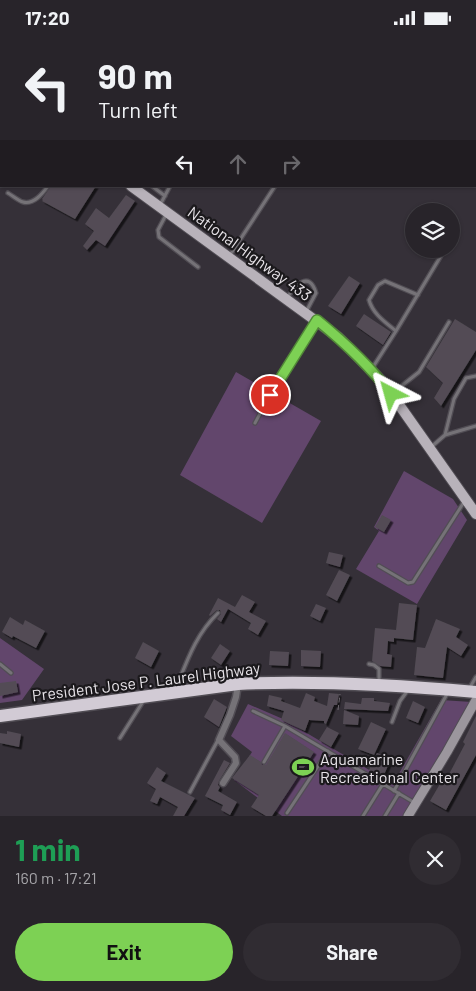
<!DOCTYPE html>
<html lang="en">
<head>
<meta charset="utf-8">
<style>
  body { margin:0; font-family:Barlow,sans-serif; background:#302c32; color:#f1f3f6; height:100vh; display:flex; flex-direction:column; font-size:19px; white-space:nowrap }
  * { box-sizing:border-box; margin:0 }
  p { font-size:16px; color:#a5a4a8 }
  .icon { flex:none; width:28px; height:28px; fill:none; stroke:currentColor; stroke-width:2; stroke-linecap:round; stroke-linejoin:round }
  .map { position:relative; height:781px; overflow:hidden }
  .details { display:flex; flex-direction:column; background:#28242a; flex:1 }
  .details>* { flex:none }
  .guide { position:absolute; left:0px; top:0px; width:476px; height:152px; box-shadow:0 1px 4px #0004,0 0 0 1px #444147; background:#28242a; color:#f1f3f6; overflow:hidden }
  .fabs { position:absolute; left:405px; top:168px; display:grid; gap:10px }
  .fabs a { display:grid; place-items:center; width:55px; height:55px; border-radius:50%; background:#28242a; box-shadow:0 1px 4px #0004,0 0 0 1px #444147; font-size:25px }
  .pin { position:absolute; display:grid; place-items:center; width:42px; height:42px; color:#fff; margin:-21px; border:2px solid #fff; border-radius:50%; box-shadow:0 1px 5px #0007 }
  .me { position:absolute; width:55px; margin:-28px; rotate:321deg; stroke-linejoin:round; filter:drop-shadow(0 0 4px #0008) }
  .turn { display:flex; align-items:center; gap:18px; height:105px; padding:0 15px; font-size:22px }
  .turn .icon { width:65px; height:65px; stroke-width:2.5 }
  .turn b { display:block; font-size:35px; line-height:42px }
  .lanes { display:flex; align-items:center; height:48px; padding:0 15px; background:#0003; justify-content:center; gap:25px; direction:ltr }
  .lanes .off { opacity:.35 }
  .round { display:grid; place-items:center; flex:none; width:52px; height:52px; border-radius:26px; background:#302c32 }
  .summary { display:flex; align-items:center; justify-content:space-between; height:85px; padding:0 15px }
  h1 { font-size:30px; font-weight:700; line-height:38px; color:#1e9e55 }
  .action { display:flex; gap:10px; margin-top:auto; padding:10px 15px }
  .action a { flex:1; height:58px; border-radius:30px; background:#7dd154; color:#111; font-size:20px; font-weight:700; line-height:58px; text-align:center }
  .action a+a { background:#302c32; color:#f1f3f6 }
  .status { display:flex; justify-content:space-between; align-items:center; height:35px; padding:0 25px; background:#28242a; direction:ltr }
  .status svg { height:14px; fill:currentColor }
  .map>svg:first-child { display:block }
  .green { fill:#62466c }
  .building { fill:#524c54; filter:url(#shadow) }
  .lines { fill:none; stroke-linecap:round; stroke-linejoin:round }
  .lane-casing { stroke:#514d54; stroke-width:5.5 }
  .street-casing { stroke:#514d54; stroke-width:9 }
  .secondary-casing { stroke:#514d54; stroke-width:11 }
  .primary-casing { stroke:#514d54; stroke-width:12 }
  .highway-casing { stroke:#514d54; stroke-width:15 }
  .path { stroke:#6f6a71; stroke-width:1; stroke-dasharray:5 2.5; stroke-linecap:butt }
  .lane { stroke:#757277; stroke-width:3 }
  .street { stroke:#757277; stroke-width:6 }
  .secondary { stroke:#9b969d; stroke-width:9 }
  .primary { stroke:#b8b2ba; stroke-width:10 }
  .highway { stroke:#d2cbd5; stroke-width:12 }
  .route-casing { stroke:#518837; stroke-width:12 }
  .route { stroke:#7dd154; stroke-width:9 }
  .labels { text-anchor:middle; dominant-baseline:central; stroke-width:4.5; stroke-linejoin:round; paint-order:stroke }
  .street-label { font-size:16px; fill:#e7e3e8; stroke:#1b191c }
  .poi-label { font-size:16px; fill:#e7e3e8; stroke:#1b191c; text-anchor:start }
</style>
</head>
<body>
<div class="status"><b>17:20</b><svg viewBox="0 0 49 12"><path d="M0 12V9h3v3zM5 12V6h3v6zM10 12V3h3v9zM15 12V0h3v12zM26 1h20v11H26zM47 4h2v5h-2z"/></svg></div>
<div class="map">
<svg width="476" height="781" viewBox="0 0 476 781">
  <defs>
    <filter id="shadow"><feDropShadow dx="2.5" dy="2.5" stdDeviation="0" flood-color="#0009"/></filter>
  </defs>
  <rect width="100%" height="100%" fill="#353038"/>
  <!-- green -->
  <path class="green" d="M 236,337 L 321,386 L 262,488 L 180,440 Z
    M 404,436 L 453,464 L 467,485 L 417,569 L 356,534 L 379,496 L 374,492 Z
    M 0,603 L 44,634 L 22,665 L 0,668 Z
    M 441,665 L 472,667 L 404,781 L 282,781 L 234,745 L 252,717 L 231,701 L 248,669 L 283,684 L 393,749 Z"/>
  <!-- building -->
  <path class="building" d="M 51,151 L 96,151 L 75,184 L 42,166 L 43,165 L 42,164 Z
    M 126,160 L 135,166 L 105,211 L 96,205 L 87,215 L 83,211 L 94,196 L 85,189 L 96,173 L 109,183 Z
    M 349,241 L 360,248 L 341,279 L 328,271 Z
    M 364,279 L 391,297 L 383,310 L 356,291 Z
    M 455,284 L 476,297 L 476,315 L 441,371 L 434,363 L 443,348 L 426,332 Z
    M 382,480 L 391,485 L 384,497 L 375,492 Z
    M 329,517 L 343,520 L 340,532 L 326,528 Z
    M 339,535 L 350,540 L 337,566 L 326,560 Z
    M 242,560 L 255,567 L 249,577 L 266,586 L 258,600 L 248,594 L 251,588 L 228,574 L 221,587 L 217,584 L 221,579 L 220,575 L 217,575 L 210,581 L 209,580 L 218,563 L 235,572 Z
    M 399,568 L 417,570 L 413,605 L 394,603 L 394,607 L 388,606 L 387,619 L 392,620 L 391,632 L 380,631 L 372,626 L 375,593 L 396,595 Z
    M 316,569 L 326,573 L 320,586 L 310,581 Z
    M 10,582 L 23,590 L 25,585 L 45,596 L 36,613 L 13,601 L 12,603 L 2,597 Z
    M 436,584 L 460,594 L 456,602 L 468,610 L 461,621 L 447,612 L 443,643 L 414,640 L 417,612 L 425,613 Z
    M 143,607 L 159,616 L 151,632 L 135,623 Z
    M 220,609 L 230,616 L 221,630 L 211,623 Z
    M 301,615 L 321,616 L 320,632 L 301,631 Z
    M 270,616 L 289,617 L 288,631 L 269,630 Z
    M 16,646 L 18,657 L 0,661 L 0,648 Z
    M 306,658 L 315,662 L 314,666 L 327,671 L 329,658 L 339,659 L 337,670 L 334,670 L 326,689 L 324,688 L 324,686 L 309,685 L 305,696 L 281,685 L 284,676 L 267,671 L 269,660 L 282,663 L 281,666 L 300,673 Z
    M 362,663 L 374,663 L 374,666 L 390,668 L 388,676 L 344,674 L 345,667 L 361,669 Z
    M 214,664 L 227,672 L 219,692 L 204,682 Z
    M 413,666 L 425,672 L 418,688 L 406,683 Z
    M 344,675 L 359,681 L 358,690 L 343,689 Z
    M 476,681 L 476,720 L 446,775 L 430,766 L 444,742 L 447,743 L 465,709 L 463,707 Z
    M 371,687 L 386,694 L 374,720 L 358,714 Z
    M 327,692 L 339,698 L 331,712 L 319,705 Z
    M 7,696 L 21,699 L 19,712 L 0,708 L 0,698 L 7,699 Z
    M 285,698 L 314,717 L 272,781 L 266,781 L 251,772 L 259,760 L 232,743 L 250,720 L 261,727 L 262,730 L 266,730 Z
    M 377,718 L 391,724 L 383,742 L 369,735 Z
    M 224,725 L 230,728 L 219,746 L 218,750 L 220,752 L 218,756 L 237,767 L 230,780 L 221,775 L 223,770 L 205,761 Z
    M 157,732 L 166,738 L 161,746 L 195,763 L 184,781 L 173,781 L 178,772 L 160,762 L 157,769 L 150,766 L 156,754 L 147,748 Z"/>
  <g class="lines">
    <!-- lane casing -->
    <g class="lane-casing">
      <path id="lane" d="M 370,1 L 370,0
        M 152,151 L 165,161
        M 8,158 C 13,161 19,166 23,167 C 34,170 43,158 48,151
        M 160,170 L 170,151
        M 167,178 L 158,195 L 159,202 L 198,232
        M 451,204 L 454,200
        M 230,220 L 275,151
        M 287,263 C 294,252 309,234 316,258 L 307,275
        M 396,296 C 385,287 373,279 369,265 L 378,250 L 385,246 L 418,260
        M 373,332 L 396,296 L 445,214
        M 394,357 L 419,337 L 449,287
        M 255,388 L 270,360 L 316,288
        M 445,400 L 454,364 L 466,343 L 476,341
        M 430,413 L 445,400 L 476,391
        M 379,531 L 408,548 L 413,547 L 464,467
        M 0,629 L 11,638
        M 369,629 L 374,630 L 379,634 L 379,647
        M 176,653 C 187,626 196,599 218,578
        M 469,654 L 476,642
        M 253,676 L 285,691 L 415,768
        M 392,687 L 400,666 L 408,655
        M 120,703 L 144,665
        M 264,727 L 285,691
        M 394,756 L 447,659
        M 190,757 L 218,705
        M 287,778 L 328,716
        M 363,781 L 383,749
        M 385,781 L 399,758"/>
    </g>
    <!-- street casing -->
    <g class="street-casing">
      <path id="street" d="M 223,748 L 236,728 L 235,722 L 219,705 L 230,680 L 236,662 L 238,649"/>
    </g>
    <!-- secondary casing -->
    <g class="secondary-casing">
      <path id="secondary" d="M 408,781 L 447,717 L 476,665"/>
    </g>
    <!-- primary casing -->
    <g class="primary-casing">
      <path id="primary" d="M 0,55 L 1,56
        M 131,151 L 338,302 L 383,347 L 476,479"/>
    </g>
    <!-- highway casing -->
    <g class="highway-casing">
      <path id="highway" d="M 0,681 L 238,649 C 317,645 397,650 476,657"/>
    </g>
    <!-- path -->
    <path class="path" d="M 338,675 L 340,659"/>
    <!-- lane -->
    <use href="#lane" class="lane"/>
    <!-- street -->
    <use href="#street" class="street"/>
    <!-- secondary -->
    <use href="#secondary" class="secondary"/>
    <!-- primary -->
    <use href="#primary" class="primary"/>
    <!-- highway -->
    <use href="#highway" class="highway"/>
  </g>
  <g class="lines">
    <!-- route casing -->
    <g class="route-casing">
      <path id="route" d="M 270,360 L 317,285 C 344,307 370,331 391,359"/>
    </g>
    <!-- route -->
    <use href="#route" class="route"/>
  </g>
  <!-- icons -->
  <defs>
    <g id="stadium-bare" transform="scale(1.725)"><path d="M0-5a6.5 5 0 1 0 0 10a6.5 5 0 1 0 0-10ZM-3.5-1.8h7v3.6h-7Z" fill="#7dd154" stroke="#1b191c" stroke-width="2.5" paint-order="stroke"/></g>
  </defs>
  <g fill-rule="evenodd">
    <use href="#stadium-bare" x="303" y="732"/>
  </g>
  <g class="labels">
    <!-- street labels -->
    <g class="street-label">
      <text transform="translate(250 218) rotate(36)">National Highway 433</text>
      <text transform="translate(146 646) rotate(-7)">President Jose P. Laurel Highway</text>
    </g>
    <!-- poi labels -->
    <g class="poi-label">
      <text x="320" y="723">Aquamarine<tspan x="320" dy="18">Recreational Center</tspan></text>
    </g>
  </g>
</svg>
<div class="fabs">
<a><svg class="icon" aria-label="layers" viewBox="0 0 24 24"><path d="M12 4l9 5-9 5-9-5zM3 14l9 5 9-5"/></svg></a>
</div>
<div class="pin" style="left:270px;top:360px;background:#d93025"><svg class="icon" aria-label="arrive" viewBox="0 0 24 24"><path d="M6 21V4h12l-3 4 3 4H6"/></svg></div>
<svg class="me" style="left:391px;top:359px" viewBox="-20 -20 40 40"><path d="M0-17L14 15 0 8-14 15z" fill="#7dd154" stroke="#fff" stroke-width="4"/></svg>
<div class="guide">
<div class="turn"><svg class="icon" aria-label="left" viewBox="0 0 24 24"><path d="M17 20v-9H6M10 6l-5 5 5 5"/></svg><div><b>90 m</b>Turn left</div></div>
<div class="lanes"><svg class="icon" aria-label="left" viewBox="0 0 24 24"><path d="M17 20v-9H6M10 6l-5 5 5 5"/></svg><svg class="icon off" aria-label="ahead" viewBox="0 0 24 24"><path d="M12 20V5M6 11l6-6 6 6"/></svg><svg class="icon off" aria-label="right" viewBox="0 0 24 24"><path d="M7 20v-9h11M14 6l5 5-5 5"/></svg></div>
</div>
</div>
<section class="details">
<div class="summary"><div><h1>1 min</h1><p>160 m · 17:21</p></div><a class="round"><svg class="icon" aria-label="close" viewBox="0 0 24 24"><path d="M6 6l12 12M18 6L6 18"/></svg></a></div>
<div class="action"><a>Exit</a><a>Share</a></div>
</section>
</body>
</html>
